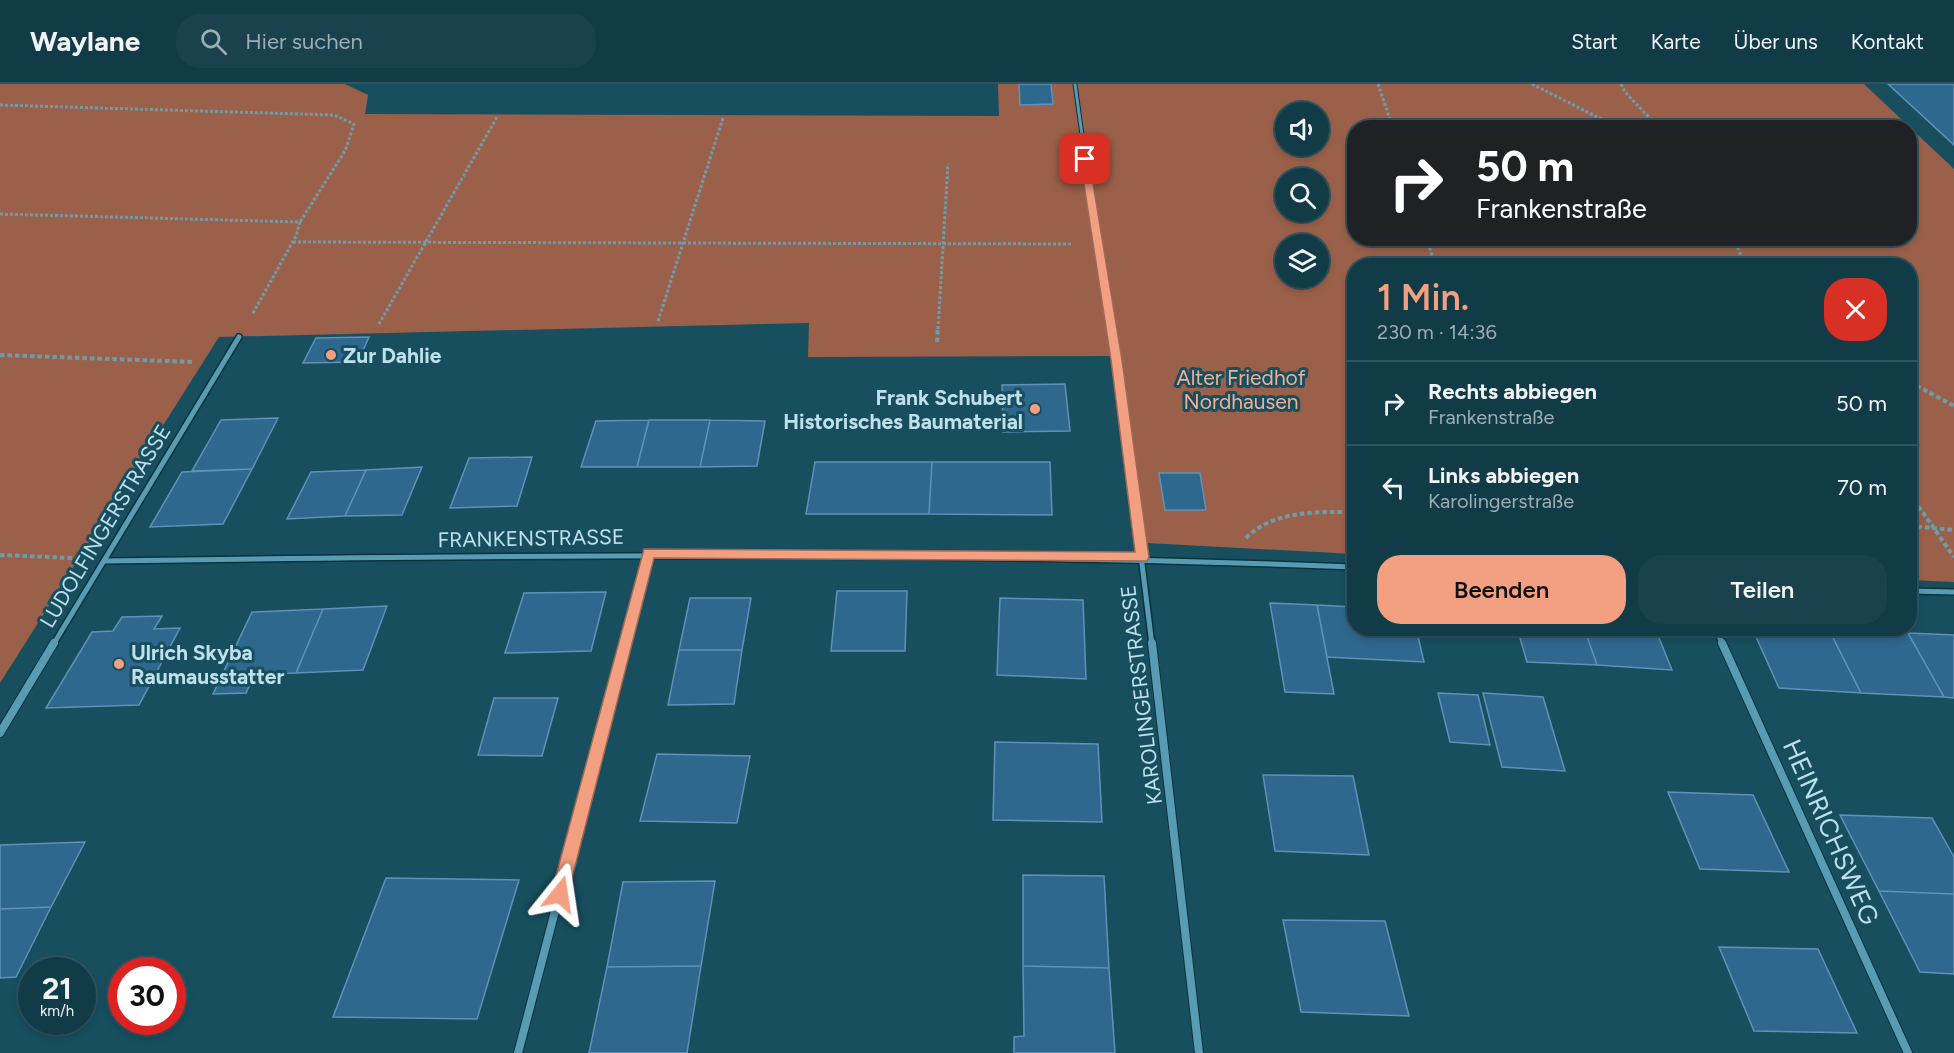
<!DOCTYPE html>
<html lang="de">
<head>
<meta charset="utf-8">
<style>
  body { margin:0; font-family:Figtree,sans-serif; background:#1a424e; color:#f1f3f6; height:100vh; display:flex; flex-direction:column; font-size:22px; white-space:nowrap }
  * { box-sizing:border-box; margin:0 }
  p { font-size:20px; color:#9cadb4 }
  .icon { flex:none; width:33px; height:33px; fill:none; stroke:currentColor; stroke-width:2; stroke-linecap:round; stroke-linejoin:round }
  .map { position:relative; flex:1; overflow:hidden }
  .side { position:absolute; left:1347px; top:174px; width:570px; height:378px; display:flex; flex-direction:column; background:#113b47; border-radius:24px; box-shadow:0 3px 9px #0003,0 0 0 2px #305560 }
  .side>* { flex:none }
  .hud { position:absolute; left:1347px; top:36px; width:570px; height:126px; border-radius:24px; box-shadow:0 3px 9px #0003,0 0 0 2px #305560; background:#202124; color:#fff; overflow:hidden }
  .tools { position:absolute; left:1275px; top:18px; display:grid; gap:12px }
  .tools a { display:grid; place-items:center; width:54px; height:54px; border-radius:50%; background:#113b47; box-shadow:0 3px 9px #0003,0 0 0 2px #305560; font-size:30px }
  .speed { position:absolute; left:18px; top:873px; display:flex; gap:12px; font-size:30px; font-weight:700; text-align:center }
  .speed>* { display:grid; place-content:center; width:78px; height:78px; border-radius:50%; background:#113b47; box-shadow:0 3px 9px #0003,0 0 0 2px #305560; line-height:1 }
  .speed small { font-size:15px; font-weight:400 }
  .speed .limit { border:9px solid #d22; background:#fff; color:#111 }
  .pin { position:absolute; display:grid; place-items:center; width:51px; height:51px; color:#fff; margin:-26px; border-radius:12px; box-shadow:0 3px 9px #0006 }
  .me { position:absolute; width:66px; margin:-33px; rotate:15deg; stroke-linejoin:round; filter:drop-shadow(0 0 4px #0008) }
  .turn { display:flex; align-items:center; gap:21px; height:126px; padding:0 30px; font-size:27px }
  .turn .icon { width:78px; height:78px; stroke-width:2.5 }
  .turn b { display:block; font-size:42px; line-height:51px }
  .round { display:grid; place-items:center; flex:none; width:63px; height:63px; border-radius:24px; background:#1a424e }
  .overview { display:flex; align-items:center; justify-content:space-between; height:102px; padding:0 30px }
  h1 { font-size:36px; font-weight:600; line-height:45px; color:#f2a081 }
  .primary-button { display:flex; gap:12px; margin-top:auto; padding:12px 30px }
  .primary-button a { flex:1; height:69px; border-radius:24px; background:#f2a081; color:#111; font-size:24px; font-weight:600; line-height:69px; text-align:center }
  .primary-button a+a { background:#1a424e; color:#f1f3f6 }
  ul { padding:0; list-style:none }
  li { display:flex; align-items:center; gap:18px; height:84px; padding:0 30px; border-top:2px solid #305560 }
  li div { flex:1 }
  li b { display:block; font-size:22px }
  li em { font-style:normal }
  header { display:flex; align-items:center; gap:36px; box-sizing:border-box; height:84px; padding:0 30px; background:#113b47; border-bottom:2px solid #305560 }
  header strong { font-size:28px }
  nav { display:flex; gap:33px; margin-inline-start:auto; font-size:21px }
  .search { width:420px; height:54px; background:#1a424e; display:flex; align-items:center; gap:15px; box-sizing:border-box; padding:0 21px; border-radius:24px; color:#9cadb4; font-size:22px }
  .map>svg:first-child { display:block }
  .green { fill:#9b604a; fill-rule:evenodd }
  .building { fill:#2f688e; stroke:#6092b7; stroke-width:1.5 }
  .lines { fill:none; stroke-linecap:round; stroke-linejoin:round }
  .lane-far1-casing { stroke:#0c323e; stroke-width:5 }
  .lane-casing { stroke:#0c323e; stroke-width:8 }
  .street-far1-casing { stroke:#0c323e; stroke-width:8 }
  .street-casing { stroke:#0c323e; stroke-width:10 }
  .path-far1 { stroke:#709caa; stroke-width:3; stroke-dasharray:3 2; stroke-linecap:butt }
  .path { stroke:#709caa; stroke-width:4; stroke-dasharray:4.5 3; stroke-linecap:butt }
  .lane-far1 { stroke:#579cb3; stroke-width:3 }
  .lane { stroke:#579cb3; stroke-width:4.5 }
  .street-far1 { stroke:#579cb3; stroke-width:5 }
  .street { stroke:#579cb3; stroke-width:8 }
  .route { fill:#f2a081; stroke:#9d6854; stroke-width:1.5 }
  .poi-dot { fill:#f2a081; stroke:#174f5f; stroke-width:2 }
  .labels { text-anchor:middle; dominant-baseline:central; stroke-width:6; stroke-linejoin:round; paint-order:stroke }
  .poi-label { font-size:21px; font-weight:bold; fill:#bfe0ec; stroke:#174f5f; text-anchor:start }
  .park-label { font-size:21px; fill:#f5ae93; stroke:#174f5f }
  .street-label { font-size:21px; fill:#bfe0ec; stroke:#174f5f }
  .near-street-label { font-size:26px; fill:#bfe0ec; stroke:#174f5f }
</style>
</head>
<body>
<header>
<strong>Waylane</strong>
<div class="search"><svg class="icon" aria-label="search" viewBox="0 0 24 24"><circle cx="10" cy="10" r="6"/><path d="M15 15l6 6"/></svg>Hier suchen</div>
<nav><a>Start</a><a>Karte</a><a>Über uns</a><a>Kontakt</a></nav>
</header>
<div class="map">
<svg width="1954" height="969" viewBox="0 0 1954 969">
  <rect width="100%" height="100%" fill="#174f5f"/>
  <!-- green -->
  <path class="green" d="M 0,0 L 345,0 L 368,11 L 365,30 L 999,32 L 998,0 L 1864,0 L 1954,85 L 1954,498 L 1910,496 L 1910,182 L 1354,182 L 1354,470 L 1147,459 L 1121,272 L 808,273 L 809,239 L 219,253 L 0,599 ZM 1286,28 L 1318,28 L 1318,62 L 1286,62 ZM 1354,44 L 1910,44 L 1910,154 L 1354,154 ZM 1286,94 L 1318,94 L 1318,128 L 1286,128 ZM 1286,160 L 1318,160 L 1318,194 L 1286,194 Z"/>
  <!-- building -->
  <path class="building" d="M 1019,0 L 1051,0 L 1053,20 L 1020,21 Z
    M 1888,0 L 1954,0 L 1954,61 Z
    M 369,253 L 358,278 L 303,279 L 316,254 Z
    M 1065,300 L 1070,347 L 1003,348 L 1002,301 Z
    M 278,334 L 252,385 L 192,387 L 221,336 Z
    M 649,336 L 710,336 L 700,383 L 637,383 Z
    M 649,336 L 637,383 L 581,383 L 596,337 Z
    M 710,336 L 765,337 L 757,382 L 700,383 Z
    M 532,373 L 517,422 L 450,424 L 469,374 Z
    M 815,378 L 932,378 L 929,430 L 806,430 Z
    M 932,378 L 1050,378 L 1052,431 L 929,430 Z
    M 422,383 L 402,431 L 345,432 L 366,386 Z
    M 252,385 L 223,440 L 150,443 L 182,388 Z
    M 366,386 L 345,432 L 287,435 L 311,388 Z
    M 1159,389 L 1200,389 L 1206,426 L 1165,426 Z
    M 837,507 L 907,507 L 905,567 L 831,567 Z
    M 606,508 L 591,567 L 505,569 L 524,509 Z
    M 690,514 L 751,514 L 742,566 L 679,566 Z
    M 1000,514 L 1083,516 L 1086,595 L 997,591 Z
    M 1270,519 L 1317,521 L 1334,610 L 1285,608 Z
    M 1317,521 L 1354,523 L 1354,544 L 1416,544 L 1424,578 L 1327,573 Z
    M 387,522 L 363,586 L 296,589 L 323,525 Z
    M 323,525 L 296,589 L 255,590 L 246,609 L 213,610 L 252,528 Z
    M 162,532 L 154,545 L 180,544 L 139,621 L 46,624 L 92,548 L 113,547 L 122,533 Z
    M 1517,544 L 1584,544 L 1597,581 L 1527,578 Z
    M 1584,544 L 1655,544 L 1672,586 L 1597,581 Z
    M 1752,544 L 1828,544 L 1861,609 L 1779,604 Z
    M 1828,544 L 1908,549 L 1944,613 L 1861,609 Z
    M 1908,549 L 1954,551 L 1954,614 L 1944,613 Z
    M 679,566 L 742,566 L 734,620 L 668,621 Z
    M 1438,609 L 1478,611 L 1490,661 L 1450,658 Z
    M 1483,609 L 1543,613 L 1565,687 L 1502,683 Z
    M 494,614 L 558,614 L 542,672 L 478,671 Z
    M 995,658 L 1098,660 L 1102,738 L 993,736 Z
    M 657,670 L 750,672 L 737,739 L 640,737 Z
    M 1263,691 L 1353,692 L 1369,771 L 1275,767 Z
    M 1668,708 L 1753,711 L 1789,788 L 1700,785 Z
    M 1840,731 L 1932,734 L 1954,773 L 1954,810 L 1879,807 Z
    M 85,758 L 51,823 L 0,825 L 0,761 Z
    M 1023,791 L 1104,792 L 1109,884 L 1023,882 Z
    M 386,794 L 519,796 L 477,935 L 333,933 Z
    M 715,797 L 701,882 L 607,883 L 623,798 Z
    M 1879,807 L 1954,810 L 1954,890 L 1920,888 Z
    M 51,823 L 16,893 L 0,894 L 0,825 Z
    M 1283,836 L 1385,837 L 1409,932 L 1301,928 Z
    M 1719,863 L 1818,865 L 1857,949 L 1754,947 Z
    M 701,882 L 687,969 L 589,969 L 607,883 Z
    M 1023,882 L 1109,884 L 1115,969 L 1014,969 L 1014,953 L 1024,952 Z"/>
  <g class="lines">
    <!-- lane-far1 casing -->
    <g class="lane-far1-casing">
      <path id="lane-far1" d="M 1075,0 L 1097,160 L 1112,245"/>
    </g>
    <!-- lane casing -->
    <g class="lane-casing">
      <path id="lane" d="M 1111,243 L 1117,276"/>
    </g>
    <!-- street-far1 casing -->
    <g class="street-far1-casing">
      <path id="street-far1" d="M 1117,276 L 1152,561
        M 104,477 C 521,471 937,467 1354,483
        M 1910,507 L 1954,508
        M 1715,544 L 1723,561
        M 53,561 L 239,253
        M 624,561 L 648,469"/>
    </g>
    <!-- street casing -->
    <g class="street-casing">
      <path id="street" d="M 1152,559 L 1199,969
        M 1722,559 L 1908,969
        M 0,649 L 54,559
        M 518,969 L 625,559"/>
    </g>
    <!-- path-far1 -->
    <path class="path-far1" d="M 1378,0 L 1393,44
      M 1532,0 L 1619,44
      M 1621,0 L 1625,8 L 1659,44
      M 0,21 L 334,31 L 354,40 L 345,67 L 300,138
      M 0,130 L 300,138 L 296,152 L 252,231
      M 1427,154 L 1435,182
      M 1734,154 L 1745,182
      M 293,158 L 1072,160
      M 658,237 L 723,34
      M 379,240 L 497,33
      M 938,245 L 948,80"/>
    <!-- path -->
    <path class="path" d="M 937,258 L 938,243
      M 0,271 L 194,278
      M 1910,298 L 1954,322
      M 1910,410 L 1954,473
      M 1910,442 L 1954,446
      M 1246,454 C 1274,426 1317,428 1354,428
      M 0,471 L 73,474"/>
    <!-- lane-far1 -->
    <use href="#lane-far1" class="lane-far1"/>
    <!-- lane -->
    <use href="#lane" class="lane"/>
    <!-- street-far1 -->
    <use href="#street-far1" class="street-far1"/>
    <!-- street -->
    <use href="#street" class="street"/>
  </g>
  <!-- route -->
  <path class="route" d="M 1085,72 L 1089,75 L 1122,276 L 1149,473 L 1147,477 L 654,474 L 568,810 L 566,816 L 560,818 L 554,816 L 551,810 L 644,465 L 1135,468 L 1111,276 L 1080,75 Z"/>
  <!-- markers -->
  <g class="poi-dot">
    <circle cx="331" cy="271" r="6"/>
    <circle cx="1035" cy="325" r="6"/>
    <circle cx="119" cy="580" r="6"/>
  </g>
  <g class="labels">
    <!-- poi labels -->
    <g class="poi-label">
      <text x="343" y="271">Zur Dahlie</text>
      <text x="1023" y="313" text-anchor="end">Frank Schubert<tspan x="1023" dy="24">Historisches Baumaterial</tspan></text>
      <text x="131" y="568">Ulrich Skyba<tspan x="131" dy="24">Raumausstatter</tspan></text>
    </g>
    <!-- park labels -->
    <g class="park-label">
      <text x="1241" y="293">Alter Friedhof<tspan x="1241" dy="24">Nordhausen</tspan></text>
    </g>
    <!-- street labels -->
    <g class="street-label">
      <text transform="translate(105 442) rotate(-59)">LUDOLFINGERSTRASSE</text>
      <text transform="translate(531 454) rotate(-1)">FRANKENSTRASSE</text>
      <text transform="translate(1141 611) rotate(-97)">KAROLINGERSTRASSE</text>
    </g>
    <!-- near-street labels -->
    <g class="near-street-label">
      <text transform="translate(1831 748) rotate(66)">HEINRICHSWEG</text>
    </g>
  </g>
</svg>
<div class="tools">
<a><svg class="icon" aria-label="sound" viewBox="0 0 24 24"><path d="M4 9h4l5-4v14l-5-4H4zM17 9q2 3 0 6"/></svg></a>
<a><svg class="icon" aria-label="search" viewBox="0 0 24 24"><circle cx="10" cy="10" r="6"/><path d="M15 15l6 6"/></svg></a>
<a><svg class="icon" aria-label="layers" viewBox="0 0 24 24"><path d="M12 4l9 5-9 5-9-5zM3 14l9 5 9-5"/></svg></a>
</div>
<div class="speed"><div>21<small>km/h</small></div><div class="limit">30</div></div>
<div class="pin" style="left:1085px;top:75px;background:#d93025"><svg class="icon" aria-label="arrive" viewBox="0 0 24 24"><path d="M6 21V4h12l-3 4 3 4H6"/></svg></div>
<svg class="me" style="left:560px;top:810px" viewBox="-20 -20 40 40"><path d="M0-17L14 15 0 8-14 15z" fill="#f2a081" stroke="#fff" stroke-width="4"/></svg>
<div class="hud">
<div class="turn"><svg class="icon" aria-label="right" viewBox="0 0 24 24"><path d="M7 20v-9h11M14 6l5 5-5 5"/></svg><div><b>50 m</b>Frankenstraße</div></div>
</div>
<section class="side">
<div class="overview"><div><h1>1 Min.</h1><p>230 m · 14:36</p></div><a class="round" style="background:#d93025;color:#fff"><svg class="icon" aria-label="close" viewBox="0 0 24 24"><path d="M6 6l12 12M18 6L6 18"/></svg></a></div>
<ul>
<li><svg class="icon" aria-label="right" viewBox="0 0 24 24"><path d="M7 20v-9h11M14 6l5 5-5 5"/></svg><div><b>Rechts abbiegen</b><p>Frankenstraße</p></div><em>50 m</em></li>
<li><svg class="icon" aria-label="left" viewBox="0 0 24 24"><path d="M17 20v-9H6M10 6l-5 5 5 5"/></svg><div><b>Links abbiegen</b><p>Karolingerstraße</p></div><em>70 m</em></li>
</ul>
<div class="primary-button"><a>Beenden</a><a>Teilen</a></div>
</section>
</div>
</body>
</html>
